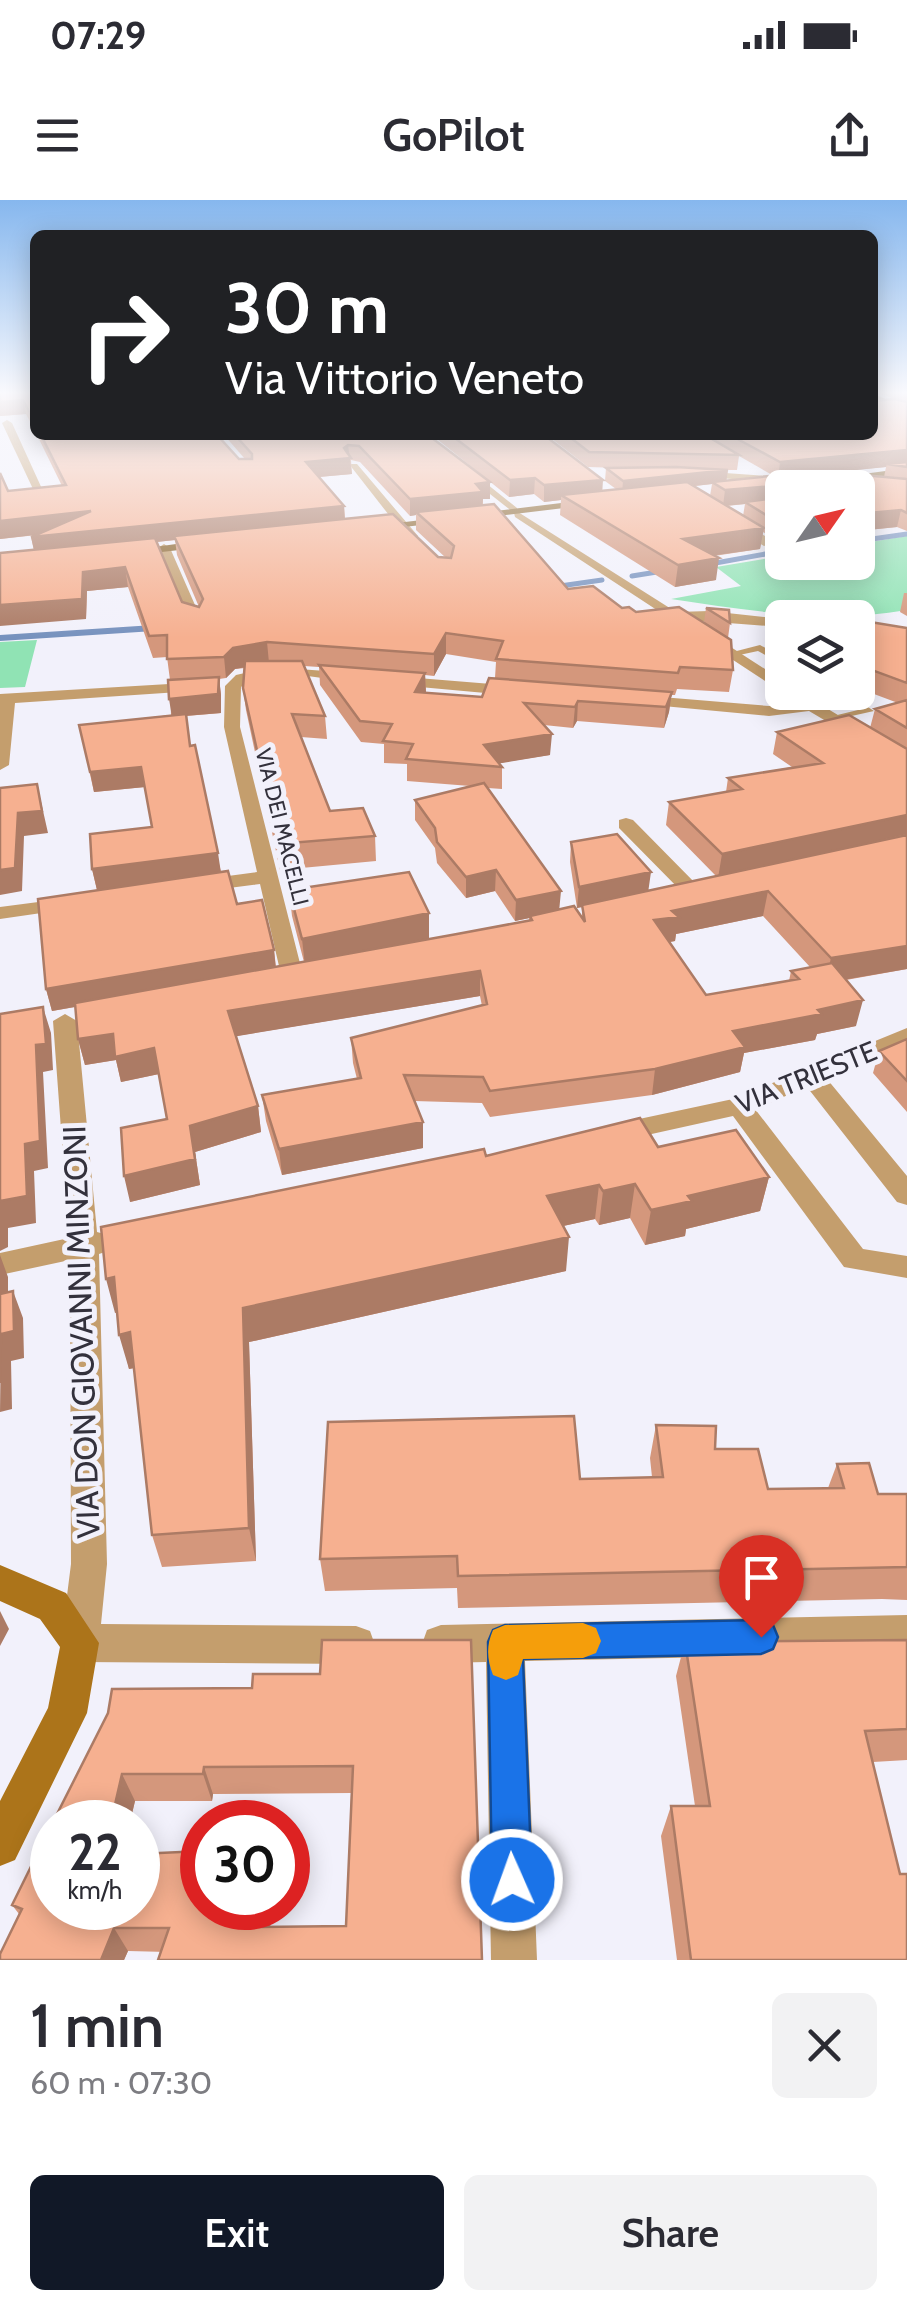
<!DOCTYPE html>
<html lang="en">
<head>
<meta charset="utf-8">
<style>
  body { margin:0; font-family:Cabin,sans-serif; background:#f2f2f3; color:#2b2b33; height:100vh; display:flex; flex-direction:column; font-size:38px; white-space:nowrap }
  * { box-sizing:border-box; margin:0 }
  p { font-size:32px; color:#7c7c81 }
  .icon { flex:none; width:55px; height:55px; fill:none; stroke:currentColor; stroke-width:2; stroke-linecap:round; stroke-linejoin:round }
  .map { position:relative; height:1760px; overflow:hidden }
  .drawer { display:flex; flex-direction:column; background:#fff; flex:1 }
  .drawer>* { flex:none }
  .hud { position:absolute; left:30px; top:30px; width:848px; height:210px; border-radius:15px; box-shadow:0 5px 25px #0003; background:#202124; color:#fff; overflow:hidden }
  .needle { width:65px; rotate:56deg }
  .fabs { position:absolute; left:765px; top:270px; display:grid; gap:20px }
  .fabs a { display:grid; place-items:center; width:110px; height:110px; border-radius:15px; background:#fff; box-shadow:0 5px 25px #0003; font-size:50px }
  .speed { position:absolute; left:30px; top:1600px; display:flex; gap:20px; font-size:50px; font-weight:700; text-align:center }
  .speed>* { display:grid; place-content:center; width:130px; height:130px; border-radius:50%; background:#fff; box-shadow:0 5px 25px #0003; line-height:1 }
  .speed small { font-size:25px; font-weight:400 }
  .speed .limit { border:15px solid #d22; background:#fff; color:#111 }
  .pin { position:absolute; display:grid; place-items:center; width:85px; height:85px; color:#fff; margin:-102px -42px; border-radius:50% 50% 50% 0; rotate:-45deg; box-shadow:0 0 10px #0007 }
  .pin .icon { rotate:45deg }
  .me { position:absolute; width:110px; margin:-55px; rotate:358deg; stroke-linejoin:round; filter:drop-shadow(0 0 8px #0008) }
  .turn { display:flex; align-items:center; gap:35px; height:210px; padding:0 30px; font-size:45px }
  .turn .icon { width:130px; height:130px; stroke-width:2.5 }
  .turn b { display:block; font-size:70px; line-height:85px }
  .round { display:grid; place-items:center; flex:none; width:105px; height:105px; border-radius:15px; background:#f2f2f3 }
  .overview { display:flex; align-items:center; justify-content:space-between; height:170px; padding:0 30px }
  h1 { font-size:60px; font-weight:600; line-height:75px }
  .button { display:flex; gap:20px; margin-top:auto; padding:20px 30px }
  .button a { flex:1; height:115px; border-radius:15px; background:#111827; color:#fff; font-size:40px; font-weight:600; line-height:115px; text-align:center }
  .button a+a { background:#f2f2f3; color:#2b2b33 }
  .status { display:flex; justify-content:space-between; align-items:center; height:70px; padding:0 50px; background:#fff; direction:ltr }
  .status svg { height:28px; fill:currentColor }
  header { display:flex; justify-content:space-between; align-items:center; height:130px; padding:0 30px; background:#fff; font-size:45px; font-weight:600 }
  .map>svg:first-child { display:block }
  .green { fill:#90e3b4 }
  .lines { fill:none; stroke-linecap:round; stroke-linejoin:round }
  .stream-far1 { stroke:#7792be; stroke-width:5 }
  .stream { stroke:#7792be; stroke-width:6 }
  .lane { fill:#c49e6d; fill-rule:evenodd }
  .street { fill:#c49e6d; fill-rule:evenodd }
  .secondary { fill:#ac741a; fill-rule:evenodd }
  .primary { fill:#865e24; fill-rule:evenodd }
  .wall { fill:#d4977c; fill-rule:evenodd }
  .shaded-wall { fill:#ac7b65 }
  .building { fill:#f6b090; stroke:#ac7b65; stroke-width:2.5 }
  .route { fill:#1a73e8; stroke:#114b97; stroke-width:2.5 }
  .slow { fill:#f59e0b }
  .labels { text-anchor:middle; dominant-baseline:central; stroke-width:10; stroke-linejoin:round; paint-order:stroke }
  .far-street-label { font-size:22px; fill:#33313c; stroke:#f2f1fb }
  .street-label { font-size:28px; fill:#33313c; stroke:#f2f1fb }
  .near-street-label { font-size:32px; fill:#33313c; stroke:#f2f1fb }
</style>
</head>
<body>
<div class="status"><b>07:29</b><svg viewBox="0 0 49 12"><path d="M0 12V9h3v3zM5 12V6h3v6zM10 12V3h3v9zM15 12V0h3v12zM26 1h20v11H26zM47 4h2v5h-2z"/></svg></div>
<header><svg class="icon" aria-label="menu" viewBox="0 0 24 24"><path d="M4 6h16M4 12h16M4 18h16"/></svg>GoPilot<svg class="icon" aria-label="share" viewBox="0 0 24 24"><path d="M12 15V3M7 8l5-5 5 5M5 13v7h14v-7"/></svg></header>
<div class="map">
<svg width="907" height="1760" viewBox="0 0 907 1760">
  <rect width="100%" height="100%" fill="#f2f1fb"/>
  <!-- green -->
  <path class="green" d="M 907,336 L 907,410 C 827,424 752,411 671,399 L 741,386 L 716,367 L 782,356 L 782,362 L 858,362 L 858,344 Z
    M 37,440 L 25,487 L 0,488 L 0,442 Z"/>
  <g class="lines">
    <!-- stream-far1 -->
    <path class="stream-far1" d="M 858,341 L 907,334
      M 710,364 L 782,351
      M 632,376 L 663,371
      M 553,387 L 602,380"/>
    <!-- stream -->
    <path class="stream" d="M 0,438 L 154,428"/>
    <!-- lane -->
    <path class="lane" d="M 760,445 L 782,457 L 782,464 L 758,451 L 730,457 L 725,454 Z
      M 831,492 L 845,492 L 874,511 L 829,521 L 829,517 L 858,510 Z"/>
    <!-- street -->
    <path class="street" d="M 7,220 L 12,223 L 43,291 L 33,289 L 2,223 Z
      M 415,235 L 426,235 L 517,308 L 518,312 L 676,412 L 709,411 L 782,419 L 782,427 L 689,420 L 782,480 L 782,492 L 515,317 L 514,313 Z
      M 349,264 L 357,264 L 418,336 L 418,342 L 410,342 Z
      M 697,271 L 769,276 L 774,279 L 769,282 L 693,276 Z
      M 733,318 L 772,340 L 774,343 L 764,346 L 729,325 Z
      M 164,344 L 170,348 L 202,421 L 200,424 L 188,421 L 158,348 Z
      M 271,467 L 353,473 L 361,478 L 353,483 C 321,479 267,464 241,487 L 240,527 L 304,779 L 293,786 L 282,779 L 260,684 L 198,692 L 188,686 L 198,680 L 257,672 L 224,527 L 225,486 L 236,475 Z
      M 393,476 L 517,486 L 525,491 L 517,496 L 387,484 L 387,478 Z
      M 203,482 L 211,487 L 209,490 L 15,503 L 9,565 L 0,570 L 0,494 Z
      M 637,495 L 769,506 L 796,503 L 791,498 L 793,495 L 805,495 L 907,557 L 907,569 L 809,511 L 769,516 L 631,503 L 629,500 Z
      M 626,618 L 633,620 L 700,688 L 703,692 L 700,696 L 686,696 L 619,628 L 619,620 Z
      M 69,698 L 79,704 L 76,708 L 0,719 L 0,707 Z
      M 65,814 L 77,821 L 97,1032 L 108,1035 L 112,1043 L 108,1051 L 99,1054 L 107,1364 L 101,1424 L 356,1426 L 370,1431 L 375,1445 L 370,1459 L 356,1464 L 80,1462 L 66,1457 L 61,1443 L 71,1364 L 70,1060 L 0,1075 L 0,1053 L 69,1038 L 53,821 Z
      M 907,828 L 907,845 L 827,879 L 907,976 L 907,1005 L 897,1002 L 807,887 L 755,909 L 863,1049 L 907,1056 L 907,1078 L 844,1067 L 733,916 L 611,943 L 602,940 L 598,934 L 602,928 L 611,925 L 733,899 Z
      M 907,1415 L 907,1453 L 525,1461 L 537,1760 L 491,1760 L 486,1462 L 441,1463 L 427,1458 L 422,1444 L 427,1430 L 441,1425 Z"/>
    <!-- secondary -->
    <path class="secondary" d="M 0,1365 L 66,1393 L 99,1443 L 87,1513 L 15,1660 L 0,1666 L 0,1601 L 48,1508 L 60,1447 L 40,1419 L 0,1401 Z"/>
    <!-- primary -->
    <path class="primary" d="M 872,193 L 907,209 L 907,216 L 872,200 Z
      M 907,268 L 907,274 L 832,282 L 827,279 Z
      M 594,299 L 598,304 L 370,331 L 364,327 Z
      M 211,339 L 215,346 L 126,356 L 120,352 Z"/>
  </g>
  <!-- wall -->
  <path class="wall" d="M 35,192 L 35,231 L 26,214 L 0,216 Z
    M 878,192 L 907,192 L 907,331 L 897,327 L 858,331 L 858,288 L 782,339 L 776,340 L 763,332 L 760,349 L 714,356 L 716,380 L 675,387 L 560,315 L 561,300 L 544,302 L 534,294 L 509,297 L 432,235 L 544,235 L 602,290 L 616,289 L 605,281 L 606,268 L 621,268 L 588,267 L 547,235 L 872,235 L 894,199 ZM 739,256 L 774,276 L 726,281 L 728,270 L 719,270 L 737,270 ZM 886,267 L 884,277 L 832,272 ZM 712,284 L 710,296 L 695,286 ZM 745,304 L 743,316 L 727,306 Z
    M 37,235 L 217,235 L 239,259 L 245,259 L 224,235 L 428,235 L 490,299 L 483,299 L 483,305 L 568,389 L 636,412 L 704,422 L 706,408 L 730,423 L 728,438 L 733,470 L 729,492 L 677,489 L 675,495 L 671,495 L 669,512 L 664,528 L 577,521 L 573,528 L 544,525 L 550,555 L 499,563 L 502,567 L 502,589 L 488,588 L 559,709 L 582,716 L 582,707 L 577,708 L 570,662 L 571,642 L 649,690 L 716,676 L 666,625 L 669,602 L 726,592 L 728,578 L 792,567 L 773,554 L 777,532 L 870,528 L 875,509 L 898,503 L 858,488 L 858,420 L 907,428 L 907,769 L 846,780 L 856,826 L 817,834 L 815,840 L 744,853 L 740,872 L 652,895 L 490,917 L 482,903 L 414,901 L 423,948 L 282,975 L 266,921 L 262,895 L 357,879 L 353,863 L 351,838 L 482,806 L 480,796 L 236,836 L 258,906 L 261,932 L 195,952 L 200,985 L 130,1002 L 167,919 L 159,874 L 121,882 L 116,860 L 85,865 L 78,839 L 75,807 L 52,811 L 46,789 L 97,690 L 92,669 L 152,627 L 145,587 L 94,592 L 79,525 L 171,515 L 170,480 L 167,457 L 153,458 L 128,387 L 87,391 L 86,419 L 34,350 L 31,337 L 37,335 L 0,339 L 0,273 L 8,291 L 62,286 ZM 351,260 L 360,262 L 410,316 L 416,315 L 416,330 L 446,358 L 438,357 L 345,319 L 344,306 L 319,277 L 352,274 ZM 175,340 L 177,355 L 199,407 L 182,402 L 156,342 ZM 446,454 L 496,462 L 495,478 L 482,497 L 426,493 L 425,475 L 434,476 ZM 304,466 L 319,467 L 320,485 L 361,542 L 384,544 L 384,563 L 407,564 L 407,581 L 470,586 L 415,600 L 415,620 L 435,648 L 437,663 L 466,698 L 495,691 L 515,721 L 529,718 L 529,720 L 429,739 L 429,713 L 289,690 L 292,716 L 304,762 L 276,767 L 274,750 L 237,704 L 221,672 L 190,546 L 186,516 L 221,513 L 221,495 L 219,479 L 226,478 L 235,469 L 245,468 L 243,488 L 246,510 L 280,670 L 376,661 L 375,636 L 330,611 L 301,537 L 327,539 L 325,516 ZM 763,716 L 810,767 L 791,771 L 789,781 L 706,795 L 670,742 L 675,741 L 676,734 Z
    M 904,393 L 907,393 L 907,416 L 900,412 Z
    M 907,839 L 907,912 L 873,873 L 879,851 Z
    M 658,947 L 769,977 L 760,1011 L 686,1029 L 685,1036 L 645,1045 L 630,1018 L 599,1025 L 595,1019 L 563,1026 L 566,1071 L 249,1142 L 256,1361 L 162,1367 L 152,1335 L 134,1168 L 129,1169 L 117,1113 L 115,1113 L 486,956 Z
    M 656,1225 L 715,1249 L 768,1289 L 828,1288 L 837,1264 L 878,1294 L 907,1294 L 907,1400 L 882,1399 L 458,1408 L 457,1388 L 325,1391 L 320,1359 L 580,1279 L 652,1277 L 650,1258 Z
    M 907,1440 L 907,1560 L 873,1562 L 907,1760 L 677,1760 L 661,1636 L 671,1606 L 695,1606 L 676,1476 L 685,1442 Z
    M 320,1474 L 482,1760 L 128,1751 L 124,1760 L 0,1760 L 19,1714 L 12,1705 L 272,1708 L 270,1727 L 346,1726 L 351,1593 L 213,1594 L 212,1601 L 135,1601 L 130,1622 L 53,1622 L 252,1488 Z"/>
  <!-- shaded-wall -->
  <path class="shaded-wall" d="M 23,200 L 26,214 L 0,216 L 0,202 Z
    M 348,245 L 352,274 L 307,278 L 306,262 L 344,248 Z
    M 907,250 L 907,265 L 887,264 L 886,267 L 778,278 L 780,262 Z
    M 728,270 L 726,283 L 712,282 L 712,284 L 622,294 L 623,281 Z
    M 535,278 L 534,294 L 509,297 L 510,280 Z
    M 603,280 L 602,296 L 561,295 L 561,300 L 544,302 L 544,285 Z
    M 490,282 L 490,299 L 483,299 L 482,308 L 416,312 L 416,315 L 410,316 L 410,299 L 476,284 Z
    M 787,285 L 787,288 L 782,288 L 782,301 L 745,302 L 745,304 L 723,306 L 725,290 Z
    M 344,306 L 345,322 L 174,336 L 175,340 L 35,355 L 31,337 Z
    M 901,310 L 897,327 L 858,331 L 858,314 Z
    M 91,311 L 94,328 L 0,339 L 0,321 Z
    M 782,322 L 782,339 L 776,340 L 779,323 Z
    M 764,328 L 760,349 L 681,360 L 683,339 Z
    M 719,358 L 716,380 L 675,387 L 678,365 Z
    M 125,367 L 128,387 L 87,391 L 86,419 L 0,426 L 0,405 L 83,372 Z
    M 446,433 L 446,454 L 434,476 L 434,454 Z
    M 267,442 L 269,463 L 235,469 L 226,478 L 224,457 L 233,448 Z
    M 425,473 L 426,493 L 415,492 Z
    M 219,477 L 221,495 L 221,513 L 172,517 L 169,499 Z
    M 672,492 L 669,512 L 664,528 L 666,507 Z
    M 578,501 L 577,521 L 573,528 L 575,507 Z
    M 552,534 L 550,555 L 484,566 L 484,545 Z
    M 141,567 L 145,587 L 94,592 L 90,572 Z
    M 37,584 L 48,633 L 24,636 L 22,691 L 0,695 L 0,670 L 18,613 Z
    M 907,615 L 907,634 L 718,678 L 722,654 Z
    M 218,653 L 221,673 L 97,690 L 92,669 Z
    M 496,670 L 495,691 L 466,698 L 466,677 Z
    M 651,672 L 648,693 L 577,708 L 579,687 Z
    M 561,691 L 559,712 L 515,721 L 516,700 Z
    M 768,691 L 763,716 L 676,734 L 675,741 L 651,745 L 654,720 L 672,711 Z
    M 429,713 L 429,739 L 305,766 L 302,739 Z
    M 907,746 L 907,769 L 825,783 L 831,758 Z
    M 274,750 L 276,771 L 52,811 L 46,789 Z
    M 480,771 L 480,796 L 232,837 L 228,811 Z
    M 863,800 L 856,826 L 817,834 L 815,840 L 744,853 L 740,872 L 652,895 L 655,869 L 733,831 Z
    M 43,807 L 51,833 L 53,870 L 43,872 L 48,968 L 34,971 L 36,1023 L 8,1028 L 8,1047 L 0,1051 L 0,1001 L 25,944 L 36,845 Z
    M 113,834 L 154,848 L 159,874 L 121,882 L 116,860 L 85,865 L 78,839 Z
    M 258,906 L 261,932 L 195,952 L 200,985 L 130,1002 L 124,976 L 190,926 Z
    M 423,922 L 423,948 L 282,975 L 279,949 Z
    M 769,977 L 760,1011 L 686,1029 L 685,1036 L 645,1045 L 651,1010 L 688,996 Z
    M 635,984 L 630,1018 L 599,1025 L 603,991 Z
    M 599,985 L 595,1019 L 545,1030 L 547,996 Z
    M 569,1037 L 566,1071 L 249,1142 L 256,1361 L 249,1328 L 243,1108 Z
    M 0,1055 L 8,1077 L 8,1121 L 0,1099 Z
    M 114,1077 L 123,1111 L 115,1113 L 106,1079 Z
    M 13,1091 L 23,1118 L 24,1158 L 11,1161 L 12,1209 L 0,1212 L 1,1134 Z
    M 130,1132 L 139,1167 L 129,1169 L 119,1135 Z
    M 0,1411 L 9,1429 L 0,1446 Z
    M 204,1567 L 213,1594 L 212,1601 L 203,1574 Z
    M 122,1574 L 135,1601 L 130,1622 L 111,1622 Z
    M 262,1708 L 272,1708 L 268,1750 L 260,1727 Z
    M 114,1728 L 128,1751 L 124,1760 L 101,1760 Z"/>
  <!-- building -->
  <path class="building" d="M 0,192 L 35,192 L 35,223 L 23,200 L 0,202 Z
    M 895,199 L 907,202 L 907,250 L 780,262 L 730,235 L 872,235 L 872,201 Z
    M 41,235 L 217,235 L 239,259 L 252,259 L 252,254 L 235,235 L 428,235 L 490,282 L 476,284 L 483,292 L 410,299 L 359,246 L 348,245 L 344,248 L 351,258 L 306,262 L 344,306 L 31,337 L 91,311 L 0,321 L 0,273 L 8,291 L 66,285 Z
    M 451,235 L 544,235 L 603,280 L 544,285 L 535,278 L 510,280 Z
    M 567,235 L 705,235 L 739,255 L 589,252 Z
    M 907,262 L 907,267 L 887,264 Z
    M 676,267 L 728,270 L 623,281 L 606,268 Z
    M 819,271 L 907,279 L 907,313 L 901,310 L 858,314 L 858,288 L 787,288 L 787,285 L 725,290 L 712,282 Z
    M 687,282 L 764,328 L 683,339 L 719,358 L 678,365 L 561,295 Z
    M 782,297 L 782,322 L 779,323 L 745,302 Z
    M 494,304 L 568,389 L 593,386 L 622,408 L 629,407 L 636,412 L 679,407 L 731,440 L 733,470 L 680,467 L 678,473 L 496,459 L 503,441 L 446,433 L 434,454 L 267,442 L 233,448 L 224,457 L 167,459 L 167,435 L 149,436 L 125,367 L 83,372 L 82,399 L 0,405 L 0,353 L 155,338 L 182,402 L 199,407 L 203,399 L 174,336 L 393,314 L 438,357 L 451,358 L 454,346 L 416,312 Z
    M 706,408 L 729,410 L 730,423 Z
    M 858,420 L 907,428 L 907,483 L 858,465 Z
    M 245,461 L 302,461 L 325,516 L 292,514 L 330,611 L 363,608 L 375,636 L 278,644 L 243,488 Z
    M 319,465 L 425,473 L 415,492 L 482,497 L 489,478 L 672,492 L 666,507 L 578,501 L 575,507 L 524,503 L 552,534 L 484,545 L 502,567 L 406,559 L 413,544 L 383,541 L 392,524 L 360,521 Z
    M 219,477 L 218,494 L 169,499 L 168,480 Z
    M 907,500 L 907,528 L 875,509 Z
    M 186,514 L 190,546 L 195,545 L 218,653 L 92,669 L 90,634 L 152,627 L 141,567 L 90,572 L 79,525 Z
    M 849,515 L 907,549 L 907,615 L 722,654 L 669,602 L 742,589 L 728,578 L 823,563 L 777,532 Z
    M 484,583 L 561,691 L 516,700 L 496,670 L 466,677 L 437,642 L 435,628 L 415,600 Z
    M 37,584 L 42,611 L 18,613 L 15,668 L 0,670 L 0,588 Z
    M 617,634 L 651,672 L 579,687 L 571,642 Z
    M 907,635 L 907,746 L 831,758 L 768,691 L 672,711 L 679,717 L 654,720 L 706,795 L 799,779 L 791,771 L 832,763 L 863,800 L 818,810 L 822,814 L 733,831 L 745,847 L 655,869 L 490,891 L 483,877 L 404,875 L 423,922 L 279,949 L 262,895 L 361,878 L 351,838 L 487,804 L 480,771 L 228,811 L 258,906 L 190,926 L 195,959 L 124,976 L 121,928 L 167,919 L 154,848 L 115,857 L 113,834 L 78,839 L 75,803 L 457,734 L 532,720 L 530,716 L 574,706 L 585,722 L 582,705 Z
    M 228,671 L 237,704 L 262,700 L 274,750 L 46,789 L 38,699 Z
    M 409,672 L 429,713 L 302,739 L 289,690 Z
    M 43,807 L 46,844 L 36,845 L 40,941 L 25,944 L 27,996 L 0,1001 L 0,814 Z
    M 907,839 L 907,881 L 879,851 Z
    M 640,918 L 658,947 L 736,930 L 769,977 L 688,996 L 692,1001 L 651,1010 L 635,984 L 603,991 L 599,985 L 547,996 L 569,1037 L 243,1108 L 249,1328 L 152,1335 L 130,1132 L 119,1135 L 114,1077 L 106,1079 L 101,1027 L 484,949 L 486,956 Z
    M 13,1091 L 14,1131 L 1,1134 L 0,1183 L 0,1094 Z
    M 574,1216 L 580,1279 L 663,1277 L 656,1225 L 716,1226 L 715,1249 L 758,1249 L 768,1289 L 844,1288 L 837,1264 L 869,1263 L 878,1294 L 907,1294 L 907,1367 L 458,1376 L 457,1356 L 320,1359 L 328,1222 Z
    M 322,1440 L 471,1440 L 482,1760 L 158,1760 L 169,1728 L 114,1728 L 101,1760 L 0,1760 L 0,1754 L 22,1709 L 12,1705 L 52,1624 L 52,1708 L 138,1708 L 138,1654 L 202,1651 L 202,1708 L 262,1708 L 260,1727 L 346,1726 L 353,1566 L 204,1567 L 203,1574 L 122,1574 L 111,1622 L 53,1622 L 108,1513 L 112,1489 L 252,1488 L 253,1474 L 320,1474 Z
    M 907,1440 L 907,1529 L 865,1531 L 900,1674 L 907,1674 L 907,1760 L 691,1760 L 671,1606 L 710,1606 L 685,1442 Z"/>
  <!-- sky -->
  <linearGradient id="sky" x2="0" y2="1"><stop stop-color="#86b7ee"/><stop offset="0.44" stop-color="#f9f9fd"/><stop offset="1" stop-color="#f9f9fd" stop-opacity="0"/></linearGradient>
  <rect width="907" height="438" fill="url(#sky)"/>
  <!-- route -->
  <path class="route" d="M 761,1420 L 773,1425 L 778,1437 L 773,1449 L 761,1454 L 523,1459 L 532,1680 L 526,1695 L 512,1700 L 498,1695 L 492,1680 L 488,1442 L 493,1430 L 505,1425 Z"/>
  <!-- slow -->
  <path class="slow" d="M 583,1423 L 596,1428 L 601,1441 L 596,1453 L 583,1458 L 523,1459 L 518,1475 L 506,1480 L 493,1475 C 487,1459 486,1446 493,1430 L 505,1425 Z"/>
  <g class="labels">
    <!-- far-street labels -->
    <g class="far-street-label">
      <text transform="translate(282 627) rotate(76)">VIA DEI MACELLI</text>
    </g>
    <!-- street labels -->
    <g class="street-label">
      <text transform="translate(806 877) rotate(-22)">VIA TRIESTE</text>
    </g>
    <!-- near-street labels -->
    <g class="near-street-label">
      <text transform="translate(81 1132) rotate(-92)">VIA DON GIOVANNI MINZONI</text>
    </g>
  </g>
</svg>
<div class="fabs">
<a><svg class="needle" viewBox="-14 -14 28 28"><path d="M0-13l5 13h-10z" fill="#e53935"/><path d="M0 13l5-13h-10z" fill="#7c7c81"/></svg></a>
<a><svg class="icon" aria-label="layers" viewBox="0 0 24 24"><path d="M12 4l9 5-9 5-9-5zM3 14l9 5 9-5"/></svg></a>
</div>
<div class="speed"><div>22<small>km/h</small></div><div class="limit">30</div></div>
<div class="pin" style="left:761px;top:1437px;background:#d93025"><svg class="icon" aria-label="arrive" viewBox="0 0 24 24"><path d="M6 21V4h12l-3 4 3 4H6"/></svg></div>
<svg class="me" style="left:512px;top:1680px" viewBox="-20 -20 40 40"><circle r="17" fill="#1a73e8" stroke="#fff" stroke-width="3"/><path d="M0-11L8 9 0 5-8 9z" fill="#fff"/></svg>
<div class="hud">
<div class="turn"><svg class="icon" aria-label="right" viewBox="0 0 24 24"><path d="M7 20v-9h11M14 6l5 5-5 5"/></svg><div><b>30 m</b>Via Vittorio Veneto</div></div>
</div>
</div>
<section class="drawer">
<div class="overview"><div><h1>1 min</h1><p>60 m · 07:30</p></div><a class="round"><svg class="icon" aria-label="close" viewBox="0 0 24 24"><path d="M6 6l12 12M18 6L6 18"/></svg></a></div>
<div class="button"><a>Exit</a><a>Share</a></div>
</section>
</body>
</html>
